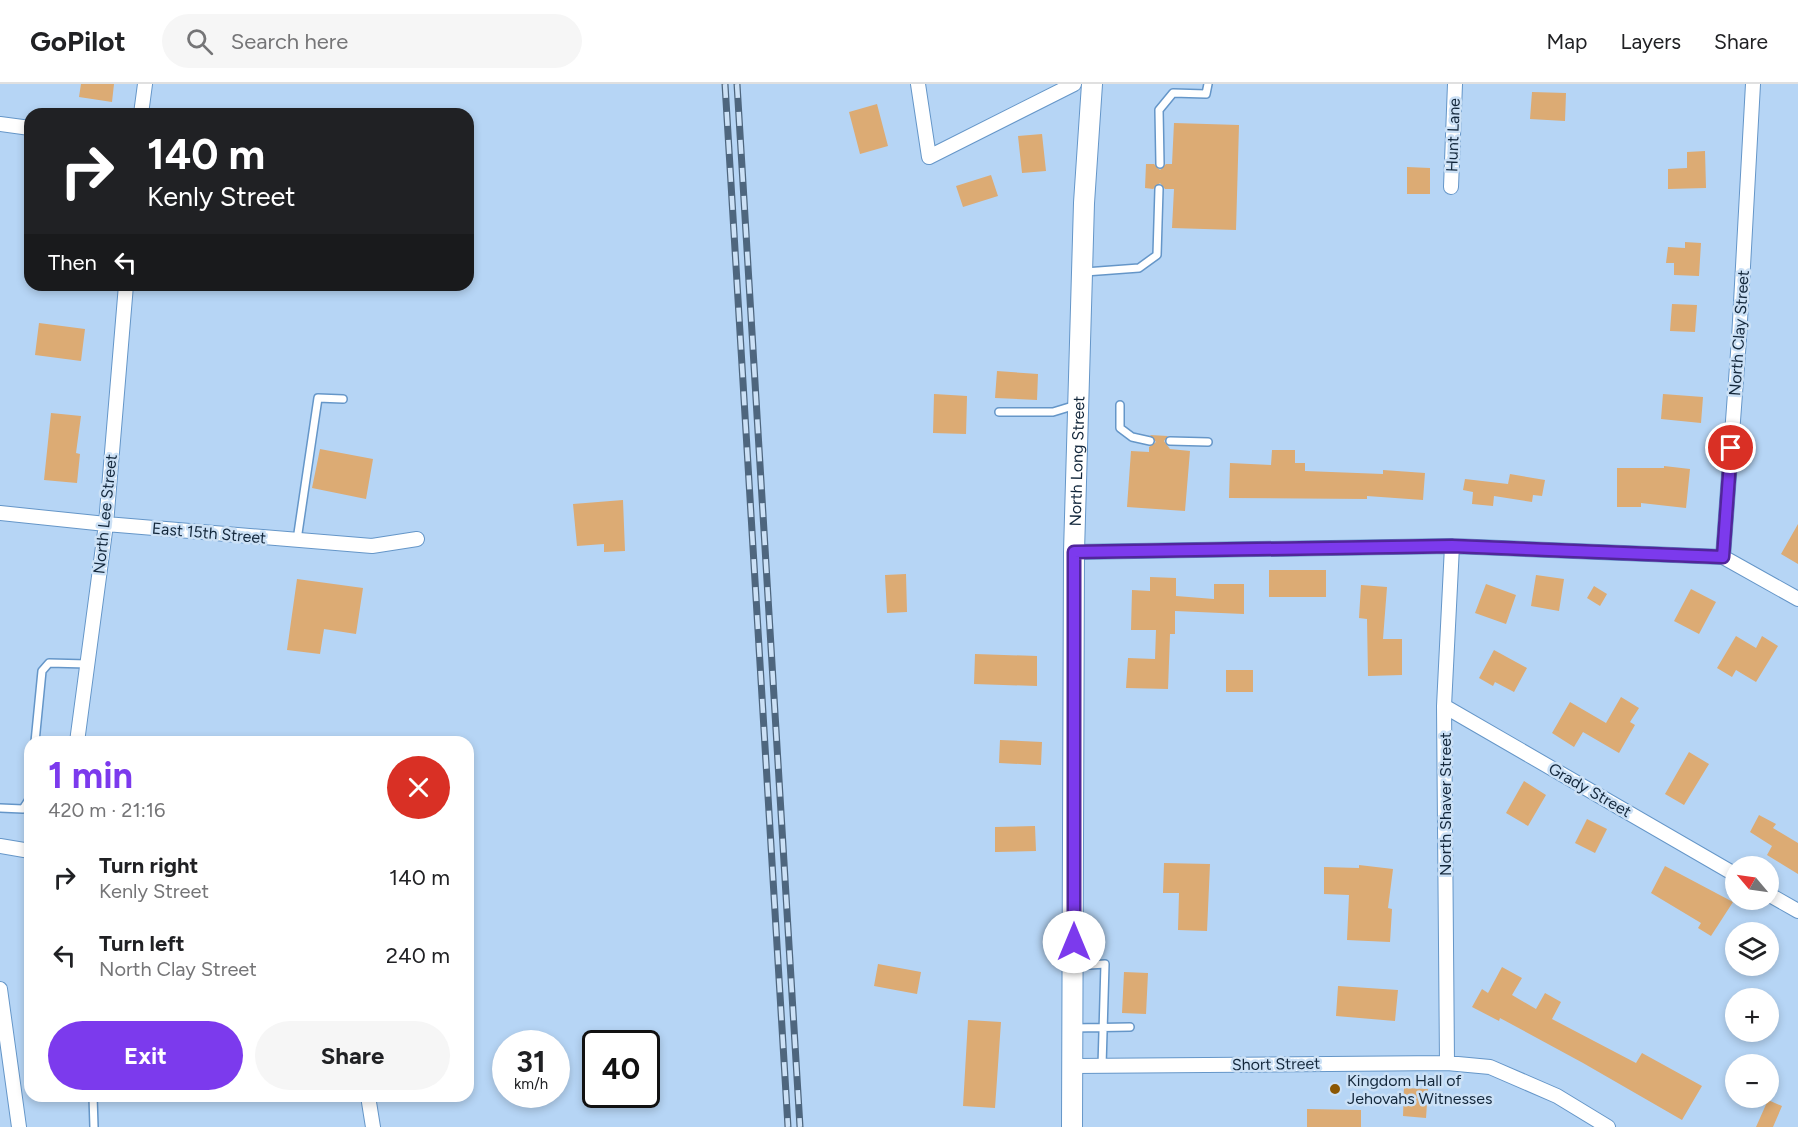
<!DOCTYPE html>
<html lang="en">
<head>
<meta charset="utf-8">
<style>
  body { margin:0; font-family:Figtree,sans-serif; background:#f6f6f6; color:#202124; height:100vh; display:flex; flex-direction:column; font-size:22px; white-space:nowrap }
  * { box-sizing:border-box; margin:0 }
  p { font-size:20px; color:#757577 }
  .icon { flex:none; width:33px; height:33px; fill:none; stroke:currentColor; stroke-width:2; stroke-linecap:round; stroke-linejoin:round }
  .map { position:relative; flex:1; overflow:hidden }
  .details { position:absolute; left:24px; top:652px; width:450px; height:366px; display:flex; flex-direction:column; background:#fff; border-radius:18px; box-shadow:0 3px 9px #0003 }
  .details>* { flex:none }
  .top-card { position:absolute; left:24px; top:24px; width:450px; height:183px; border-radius:18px; box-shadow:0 3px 9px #0003; background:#202124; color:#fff; overflow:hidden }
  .needle { width:39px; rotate:299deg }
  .tools { position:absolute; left:1725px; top:772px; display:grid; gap:12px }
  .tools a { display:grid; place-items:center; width:54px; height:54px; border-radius:50%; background:#fff; box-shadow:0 3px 9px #0003; font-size:30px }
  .speed { position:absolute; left:492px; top:946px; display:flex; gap:12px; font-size:30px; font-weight:700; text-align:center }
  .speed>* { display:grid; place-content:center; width:78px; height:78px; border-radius:50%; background:#fff; box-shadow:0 3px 9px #0003; line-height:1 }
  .speed small { font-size:15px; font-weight:400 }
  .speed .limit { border:3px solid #111; border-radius:9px; background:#fff; color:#111 }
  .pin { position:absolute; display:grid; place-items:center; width:51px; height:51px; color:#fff; margin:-26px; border:3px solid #fff; border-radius:50%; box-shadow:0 2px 6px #0007 }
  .me { position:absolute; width:66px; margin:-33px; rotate:0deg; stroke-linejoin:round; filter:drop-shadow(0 0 4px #0008) }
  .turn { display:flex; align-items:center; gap:21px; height:126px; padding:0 24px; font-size:27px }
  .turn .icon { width:78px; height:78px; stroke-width:2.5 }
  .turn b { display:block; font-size:42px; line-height:51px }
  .then { display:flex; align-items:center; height:57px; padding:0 24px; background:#0003; gap:12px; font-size:22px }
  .round { display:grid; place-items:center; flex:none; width:63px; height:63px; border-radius:32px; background:#f6f6f6 }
  .summary { display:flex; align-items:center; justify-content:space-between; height:102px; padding:0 24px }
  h1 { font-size:36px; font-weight:700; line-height:45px; color:#7c3aed }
  .button { display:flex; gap:12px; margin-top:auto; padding:12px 24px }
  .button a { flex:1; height:69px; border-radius:36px; background:#7c3aed; color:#fff; font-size:24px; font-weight:700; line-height:69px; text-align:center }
  .button a+a { background:#f6f6f6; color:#202124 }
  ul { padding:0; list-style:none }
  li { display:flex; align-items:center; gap:18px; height:78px; padding:0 24px }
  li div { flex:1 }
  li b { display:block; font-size:22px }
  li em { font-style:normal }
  header { display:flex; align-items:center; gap:36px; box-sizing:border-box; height:84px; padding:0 30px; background:#fff; border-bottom:2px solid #e0e0e0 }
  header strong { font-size:28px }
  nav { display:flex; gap:33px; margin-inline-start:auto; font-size:21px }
  .search { width:420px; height:54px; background:#f6f6f6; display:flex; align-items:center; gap:15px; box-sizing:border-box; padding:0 21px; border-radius:33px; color:#757577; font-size:22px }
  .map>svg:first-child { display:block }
  .building { fill:#dcab74 }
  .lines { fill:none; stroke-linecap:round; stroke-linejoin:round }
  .lane-casing { stroke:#6596c8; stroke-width:10 }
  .street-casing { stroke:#6596c8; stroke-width:16 }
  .secondary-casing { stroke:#6596c8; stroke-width:22 }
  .lane { stroke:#fff; stroke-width:7 }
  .street { stroke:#fff; stroke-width:14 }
  .secondary { stroke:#fff; stroke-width:20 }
  .rail-casing { stroke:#4e667e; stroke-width:7 }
  .rail { stroke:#cce1f6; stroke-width:4.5; stroke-dasharray:14; stroke-linecap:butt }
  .route-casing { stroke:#51269a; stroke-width:15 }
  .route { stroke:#7c3aed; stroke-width:10 }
  .poi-dot { fill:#8b5703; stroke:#cce1f6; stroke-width:2 }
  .labels { text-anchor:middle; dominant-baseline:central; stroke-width:5; stroke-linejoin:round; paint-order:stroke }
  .street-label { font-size:16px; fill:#13273b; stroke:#cce1f6 }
  .poi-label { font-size:16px; fill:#13273b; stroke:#cce1f6; text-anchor:start }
</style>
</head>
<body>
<header>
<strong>GoPilot</strong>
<div class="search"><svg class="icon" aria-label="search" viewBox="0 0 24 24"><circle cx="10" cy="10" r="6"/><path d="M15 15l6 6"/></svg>Search here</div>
<nav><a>Map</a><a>Layers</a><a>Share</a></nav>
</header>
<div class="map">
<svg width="1798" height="1043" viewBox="0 0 1798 1043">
  <rect width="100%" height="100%" fill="#b6d5f5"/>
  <!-- building -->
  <path class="building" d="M 81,0 L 114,0 L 112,18 L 79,13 Z
    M 1532,8 L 1566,9 L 1565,37 L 1530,35 Z
    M 877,20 L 888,62 L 860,70 L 849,28 Z
    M 1174,39 L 1239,41 L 1236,146 L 1172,144 L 1174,105 L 1165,105 L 1160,99 L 1153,105 L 1145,104 L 1146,80 L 1154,80 L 1160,86 L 1166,80 L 1172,80 Z
    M 1042,50 L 1046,87 L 1022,89 L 1018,52 Z
    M 1705,67 L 1706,104 L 1668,105 L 1668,85 L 1687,84 L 1687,68 Z
    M 1407,83 L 1430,84 L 1430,110 L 1407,110 Z
    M 991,91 L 998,112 L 963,123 L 956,102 Z
    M 1685,158 L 1701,159 L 1699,192 L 1674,191 L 1674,179 L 1666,179 L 1668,163 L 1685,164 Z
    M 1672,220 L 1697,221 L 1695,248 L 1670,247 Z
    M 39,239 L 85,245 L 81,277 L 35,271 Z
    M 997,287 L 1038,290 L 1037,316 L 995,314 Z
    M 934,310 L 967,312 L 966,350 L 933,349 Z
    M 1663,310 L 1703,313 L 1701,339 L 1661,335 Z
    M 51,329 L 81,332 L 76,369 L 80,370 L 77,399 L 44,396 Z
    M 1150,351 L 1168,352 L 1164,357 L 1170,365 L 1190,367 L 1185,427 L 1127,423 L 1131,367 L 1149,368 L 1149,363 L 1156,358 Z
    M 320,365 L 373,375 L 366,415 L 312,404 Z
    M 1272,366 L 1295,366 L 1295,379 L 1305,379 L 1305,387 L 1383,390 L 1383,386 L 1425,389 L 1423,416 L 1367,412 L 1367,415 L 1229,414 L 1230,379 L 1271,381 Z
    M 1664,382 L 1690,385 L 1686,424 L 1641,419 L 1641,423 L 1617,423 L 1617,384 L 1664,384 Z
    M 1510,390 L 1545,396 L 1542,412 L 1533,411 L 1532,418 L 1494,412 L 1493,422 L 1472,420 L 1473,408 L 1463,406 L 1465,395 L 1508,400 Z
    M 623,416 L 625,467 L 604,468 L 604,460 L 577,462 L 573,420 Z
    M 1798,440 L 1798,480 L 1781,470 Z
    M 1269,486 L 1326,486 L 1326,513 L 1269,513 Z
    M 906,490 L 907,528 L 887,529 L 885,491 Z
    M 1536,491 L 1564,495 L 1559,527 L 1531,522 Z
    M 1150,493 L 1176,494 L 1176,512 L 1214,515 L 1214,500 L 1244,500 L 1244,530 L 1175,527 L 1175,550 L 1170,550 L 1168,605 L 1126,604 L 1128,574 L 1155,575 L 1156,546 L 1131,546 L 1132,506 L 1150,507 Z
    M 297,495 L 363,504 L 356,550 L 324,545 L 320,570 L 287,566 Z
    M 1486,500 L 1516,511 L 1506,540 L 1475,529 Z
    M 1361,501 L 1387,503 L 1383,555 L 1402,555 L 1402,591 L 1368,592 L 1367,535 L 1359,534 Z
    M 1594,502 L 1607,510 L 1600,522 L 1587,514 Z
    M 1691,505 L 1716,518 L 1699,550 L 1674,537 Z
    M 1736,552 L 1756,564 L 1762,552 L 1778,562 L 1756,598 L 1736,586 L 1732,593 L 1717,584 Z
    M 1494,566 L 1527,584 L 1514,608 L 1495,598 L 1493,602 L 1479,594 Z
    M 975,570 L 1037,572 L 1037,602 L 974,600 Z
    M 1226,586 L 1253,586 L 1253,608 L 1226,608 Z
    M 1621,613 L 1639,624 L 1630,638 L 1635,641 L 1619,669 L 1583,648 L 1574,663 L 1552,649 L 1570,618 L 1606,639 Z
    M 1000,656 L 1042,658 L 1041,681 L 999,679 Z
    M 1689,668 L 1709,680 L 1684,721 L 1665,710 Z
    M 1524,697 L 1546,711 L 1528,742 L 1506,729 Z
    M 1759,731 L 1776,740 L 1773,744 L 1798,759 L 1798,790 L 1767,771 L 1772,762 L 1750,748 Z
    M 1587,735 L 1607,745 L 1595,769 L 1575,759 Z
    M 1035,742 L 1036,767 L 995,768 L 995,743 Z
    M 1164,779 L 1210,780 L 1207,847 L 1178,846 L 1179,809 L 1163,809 Z
    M 1359,781 L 1393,785 L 1388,824 L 1392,825 L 1390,858 L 1347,856 L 1349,811 L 1324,810 L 1324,783 L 1359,784 Z
    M 1665,782 L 1733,818 L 1711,852 L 1698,844 L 1701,839 L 1651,809 Z
    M 878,880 L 921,888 L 917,910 L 874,902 Z
    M 1502,883 L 1522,894 L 1512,911 L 1536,925 L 1545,909 L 1561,918 L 1552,935 L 1636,979 L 1642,969 L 1702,1002 L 1682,1036 L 1583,979 L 1500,934 L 1499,937 L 1472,923 L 1482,905 L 1488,909 Z
    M 1124,888 L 1148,889 L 1146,930 L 1122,929 Z
    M 1338,902 L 1398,906 L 1395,937 L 1336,932 Z
    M 968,936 L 1001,938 L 995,1024 L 963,1022 Z
    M 1404,1004 L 1428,1005 L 1426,1034 L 1403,1032 Z
    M 1768,1016 L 1782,1022 L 1773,1043 L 1756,1043 Z
    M 1307,1025 L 1361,1026 L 1361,1043 L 1307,1043 Z"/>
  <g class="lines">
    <!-- lane casing -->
    <g class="lane-casing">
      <path id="lane" d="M 1160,80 L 1159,26 L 1173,9 L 1206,10 L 1208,0
        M 1085,188 L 1139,184 L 1157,171 L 1159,105
        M 1120,321 L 1120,344 L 1132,353 L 1150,357
        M 999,328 L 1053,328 L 1076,321
        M 1170,357 L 1208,358
        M 297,456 L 318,314 L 343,315
        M 35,658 L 42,587 L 49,579 L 87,580
        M 0,724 L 23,725 L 30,714
        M 1074,882 L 1105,880 L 1102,982
        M 1074,944 L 1130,943
        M 93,1012 L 94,1043"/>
    </g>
    <!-- street casing -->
    <g class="street-casing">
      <path id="street" d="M 918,0 L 929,73 L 1074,0
        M 141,30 L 145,0
        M 0,40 L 30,44
        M 1451,103 L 1455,0
        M 0,429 L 106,440 L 372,462 L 417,455
        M 1074,468 L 1452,462 L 1723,473 L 1798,515
        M 1723,473 L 1739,255 L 1753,0
        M 1444,622 L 1736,791
        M 77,658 L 106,440 L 126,201
        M 0,762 L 30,767
        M 1768,810 L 1798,827
        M 0,905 L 19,1043
        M 1447,979 L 1444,622 L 1452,462
        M 1074,982 L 1447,979 L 1490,983 L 1557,1012 L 1608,1043
        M 368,1012 L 373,1043"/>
    </g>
    <!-- secondary casing -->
    <g class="secondary-casing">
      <g id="secondary">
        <path id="s1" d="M 1072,1043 L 1074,468 L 1084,119 L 1092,0"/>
      </g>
    </g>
    <!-- lane -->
    <use href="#lane" class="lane"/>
    <!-- street -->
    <use href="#street" class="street"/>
    <!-- secondary -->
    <use href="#secondary" class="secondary"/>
    <!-- rail casing -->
    <g class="rail-casing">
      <path id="rail" d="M 725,0 L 788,1043
        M 737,0 L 800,1043"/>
    </g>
    <!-- rail -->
    <use href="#rail" class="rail"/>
  </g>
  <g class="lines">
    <!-- route casing -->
    <g class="route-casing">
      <path id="route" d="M 1074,858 L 1074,468 L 1452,462 L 1723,473 L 1731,364"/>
    </g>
    <!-- route -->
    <use href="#route" class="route"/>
  </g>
  <!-- markers -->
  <circle class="poi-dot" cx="1335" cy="1005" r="6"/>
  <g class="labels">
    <!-- street labels -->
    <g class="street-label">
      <text transform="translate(1453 51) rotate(-88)">Hunt Lane</text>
      <text transform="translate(1739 249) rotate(-86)">North Clay Street</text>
      <text stroke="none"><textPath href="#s1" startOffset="666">North Long Street</textPath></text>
      <text transform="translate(105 430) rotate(-84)">North Lee Street</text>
      <text transform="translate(209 449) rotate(5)">East 15th Street</text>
      <text transform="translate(1590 706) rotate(30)">Grady Street</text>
      <text transform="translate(1445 720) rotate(-90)">North Shaver Street</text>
      <text transform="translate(1276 980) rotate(-1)">Short Street</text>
    </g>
    <!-- poi labels -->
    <g class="poi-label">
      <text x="1347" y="996">Kingdom Hall of<tspan x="1347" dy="18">Jehovahs Witnesses</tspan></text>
    </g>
  </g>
</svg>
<div class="tools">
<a><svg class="needle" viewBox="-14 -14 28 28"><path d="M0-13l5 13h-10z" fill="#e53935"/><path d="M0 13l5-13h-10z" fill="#757577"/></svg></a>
<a><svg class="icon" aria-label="layers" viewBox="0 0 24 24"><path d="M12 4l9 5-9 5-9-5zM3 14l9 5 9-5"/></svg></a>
<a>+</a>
<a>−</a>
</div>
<div class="speed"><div>31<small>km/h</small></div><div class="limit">40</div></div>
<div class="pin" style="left:1731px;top:364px;background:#d93025"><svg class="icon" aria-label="arrive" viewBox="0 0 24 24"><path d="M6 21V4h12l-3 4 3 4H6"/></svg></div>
<svg class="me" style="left:1074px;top:858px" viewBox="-20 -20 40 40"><circle r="19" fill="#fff"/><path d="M0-13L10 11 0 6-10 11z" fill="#7c3aed"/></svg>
<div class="top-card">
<div class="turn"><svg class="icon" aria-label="right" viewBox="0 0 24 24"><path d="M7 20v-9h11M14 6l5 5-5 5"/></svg><div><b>140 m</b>Kenly Street</div></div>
<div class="then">Then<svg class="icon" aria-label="left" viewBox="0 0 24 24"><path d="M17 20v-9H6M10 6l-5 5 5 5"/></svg></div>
</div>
<section class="details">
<div class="summary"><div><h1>1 min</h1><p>420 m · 21:16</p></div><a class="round" style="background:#d93025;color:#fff"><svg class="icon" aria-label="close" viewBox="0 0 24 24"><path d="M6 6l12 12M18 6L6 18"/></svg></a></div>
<ul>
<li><svg class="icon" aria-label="right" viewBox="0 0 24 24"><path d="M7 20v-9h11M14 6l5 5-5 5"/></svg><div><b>Turn right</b><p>Kenly Street</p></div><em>140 m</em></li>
<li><svg class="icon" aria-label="left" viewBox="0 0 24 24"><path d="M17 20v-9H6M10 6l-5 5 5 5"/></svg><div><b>Turn left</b><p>North Clay Street</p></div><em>240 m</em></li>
</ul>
<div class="button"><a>Exit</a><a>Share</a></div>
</section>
</div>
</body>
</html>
